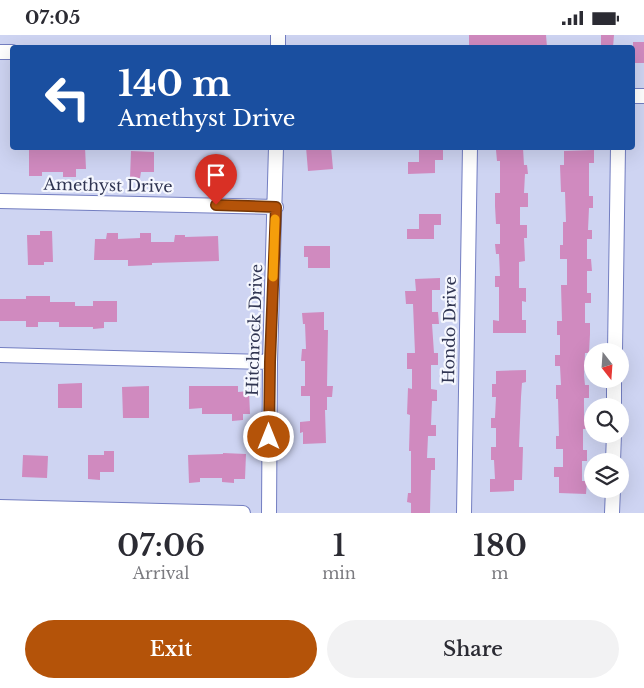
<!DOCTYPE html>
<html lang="en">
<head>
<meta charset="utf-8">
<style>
  body { margin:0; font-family:"Libre Baskerville",serif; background:#f2f2f3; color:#2b2b33; height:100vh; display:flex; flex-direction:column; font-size:19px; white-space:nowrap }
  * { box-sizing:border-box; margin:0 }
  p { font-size:16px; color:#7c7c81 }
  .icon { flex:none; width:28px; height:28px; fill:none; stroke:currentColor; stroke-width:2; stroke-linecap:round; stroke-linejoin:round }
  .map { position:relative; height:478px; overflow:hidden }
  .sheet { display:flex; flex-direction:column; background:#fff; flex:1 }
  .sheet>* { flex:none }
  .guide { position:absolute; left:10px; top:10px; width:625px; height:105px; border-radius:5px; box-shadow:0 5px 20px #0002; background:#1a4fa0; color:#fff; overflow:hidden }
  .needle { width:32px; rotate:163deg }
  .controls { position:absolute; left:584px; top:308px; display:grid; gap:10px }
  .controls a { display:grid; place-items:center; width:45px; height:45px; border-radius:50%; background:#fff; box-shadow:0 5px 20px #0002; font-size:25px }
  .pin { position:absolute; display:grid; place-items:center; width:42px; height:42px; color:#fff; margin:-51px -21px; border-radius:50% 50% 50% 0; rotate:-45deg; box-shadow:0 0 5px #0007 }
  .pin .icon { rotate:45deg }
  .me { position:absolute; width:55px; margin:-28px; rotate:0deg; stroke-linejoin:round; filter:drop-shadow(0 0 4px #0008) }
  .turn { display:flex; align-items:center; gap:18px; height:105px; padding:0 25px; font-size:22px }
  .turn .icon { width:65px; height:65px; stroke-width:2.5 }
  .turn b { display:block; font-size:35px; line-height:42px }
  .eta { display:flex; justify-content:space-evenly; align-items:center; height:85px; text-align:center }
  .eta b { font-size:30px; font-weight:600; line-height:35px }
  .cta { display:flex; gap:10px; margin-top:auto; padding:10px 25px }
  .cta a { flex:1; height:58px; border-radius:30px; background:#b45309; color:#fff; font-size:20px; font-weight:600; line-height:58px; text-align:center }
  .cta a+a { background:#f2f2f3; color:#2b2b33 }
  .status { display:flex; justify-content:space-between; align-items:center; height:35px; padding:0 25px; background:#fff; direction:ltr }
  .status svg { height:14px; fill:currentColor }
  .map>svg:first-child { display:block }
  .building { fill:#d08abf }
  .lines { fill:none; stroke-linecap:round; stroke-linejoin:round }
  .street-casing { stroke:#737ec1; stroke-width:16 }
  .street { stroke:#fff; stroke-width:14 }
  .route-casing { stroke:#753606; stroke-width:12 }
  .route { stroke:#b45309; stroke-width:9 }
  .slow { stroke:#f59e0b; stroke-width:9 }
  .labels { text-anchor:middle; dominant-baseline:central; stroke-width:4.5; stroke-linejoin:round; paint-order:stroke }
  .street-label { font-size:16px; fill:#303552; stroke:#f5f7fe }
</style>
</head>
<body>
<div class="status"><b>07:05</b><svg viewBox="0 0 49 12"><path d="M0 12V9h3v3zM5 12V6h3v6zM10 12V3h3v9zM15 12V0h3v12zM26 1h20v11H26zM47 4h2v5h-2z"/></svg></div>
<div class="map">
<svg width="644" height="478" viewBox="0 0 644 478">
  <rect width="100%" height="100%" fill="#ced4f2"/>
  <!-- building -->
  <path class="building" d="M 469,0 L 546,0 L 547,12 L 469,12 Z
    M 601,0 L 614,0 L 613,12 L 601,12 Z
    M 633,7 L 644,7 L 644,28 L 633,28 Z
    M 71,112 L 85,112 L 86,134 L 76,134 L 76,142 L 63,142 L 63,137 L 42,137 L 42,141 L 29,141 L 29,113 L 71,114 Z
    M 306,112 L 331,112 L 333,134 L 308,136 Z
    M 419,113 L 443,113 L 443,125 L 435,125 L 435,138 L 408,139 L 408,127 L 419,127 Z
    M 523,113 L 524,130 L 527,130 L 528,139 L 525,139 L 524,158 L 528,158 L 528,172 L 520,172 L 520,190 L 527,190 L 527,203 L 524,203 L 525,226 L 519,227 L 519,253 L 526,253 L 526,267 L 522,266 L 522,285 L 526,285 L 526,298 L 493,298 L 493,285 L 499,286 L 499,252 L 495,252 L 495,241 L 500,241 L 499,219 L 496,219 L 495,209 L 500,209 L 500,189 L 496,189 L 495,171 L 495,158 L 500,158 L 500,126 L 497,126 L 496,115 Z
    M 594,115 L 594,128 L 589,128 L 589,161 L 593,161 L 593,173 L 589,173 L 588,195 L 592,195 L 592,204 L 587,204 L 587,224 L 591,224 L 592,236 L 587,236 L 587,258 L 591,258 L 591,268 L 585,268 L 585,288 L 590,288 L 590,299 L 589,318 L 585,318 L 584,340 L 585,350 L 589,350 L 589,363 L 584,363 L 584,385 L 588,385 L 588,394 L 583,394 L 583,415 L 587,415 L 587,426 L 582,426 L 582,446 L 587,446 L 586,459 L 559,458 L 559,442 L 554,442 L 554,432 L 563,432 L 563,414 L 556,414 L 556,401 L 559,401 L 558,364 L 556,364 L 556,350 L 561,350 L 560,331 L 555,331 L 555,320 L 560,320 L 560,300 L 557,300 L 557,286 L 562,286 L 561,250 L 567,250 L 567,224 L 560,224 L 560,210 L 563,210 L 563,187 L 566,187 L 565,157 L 561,157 L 560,130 L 564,130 L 564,116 Z
    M 131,116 L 154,117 L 154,137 L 141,137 L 140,143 L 130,143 Z
    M 419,179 L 441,179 L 441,190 L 434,190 L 434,204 L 407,204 L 407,194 L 419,194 Z
    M 40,196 L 52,196 L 53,227 L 44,227 L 44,230 L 28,230 L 27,200 L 40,200 Z
    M 107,198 L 118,198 L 118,204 L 140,203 L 140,198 L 151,198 L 151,207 L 174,207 L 175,200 L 185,200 L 185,202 L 218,201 L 219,226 L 152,228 L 152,230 L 128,231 L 128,225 L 94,225 L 95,204 L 106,204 Z
    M 304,211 L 330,211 L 330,233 L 308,233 L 308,222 L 304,222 Z
    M 440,243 L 440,255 L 432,255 L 432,277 L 438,277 L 439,289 L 432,289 L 434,318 L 438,318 L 438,330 L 431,330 L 431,354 L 437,355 L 437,366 L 432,366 L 431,390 L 436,390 L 436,401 L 428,401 L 427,423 L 435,423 L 435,435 L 431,435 L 430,478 L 411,478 L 411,468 L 407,467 L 408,458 L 411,458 L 411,416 L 409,416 L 410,380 L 407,379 L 408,353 L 412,354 L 412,334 L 407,334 L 407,318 L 415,318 L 413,269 L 406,269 L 405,256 L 416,256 L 415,244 Z
    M 26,261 L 50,261 L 50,267 L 75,267 L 75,271 L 93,271 L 93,266 L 117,266 L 117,287 L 104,287 L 104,293 L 93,294 L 93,292 L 59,292 L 59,287 L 38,287 L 38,292 L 26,292 L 26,286 L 0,286 L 0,264 L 26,264 Z
    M 324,277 L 324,295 L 328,295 L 327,351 L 333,351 L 332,362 L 327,362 L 327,375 L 325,375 L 326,408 L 303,409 L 303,397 L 300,398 L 300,387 L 310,386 L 310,361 L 301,361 L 301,351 L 305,351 L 305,326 L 301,326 L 302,314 L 306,314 L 305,289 L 303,289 L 302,278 Z
    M 526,335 L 526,347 L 522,348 L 521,362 L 519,412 L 523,412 L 522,445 L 514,445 L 514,456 L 490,457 L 490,444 L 495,444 L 494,425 L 491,425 L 491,412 L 496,412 L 496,393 L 491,393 L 491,383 L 495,383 L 496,362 L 492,362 L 492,349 L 496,349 L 496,336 Z
    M 82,348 L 82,373 L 58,373 L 58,349 Z
    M 149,351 L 149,383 L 123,383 L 122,352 Z
    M 189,351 L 238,351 L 238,357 L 249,356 L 250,379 L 243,379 L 243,385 L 232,386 L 232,379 L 202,379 L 202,373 L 189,374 Z
    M 104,416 L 114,416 L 114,437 L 100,437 L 100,445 L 88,444 L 88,420 L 104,420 Z
    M 223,418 L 246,419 L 245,444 L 234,444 L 234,448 L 222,447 L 222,443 L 200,443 L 200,447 L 189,448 L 188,420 L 223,419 Z
    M 23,420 L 48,421 L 47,443 L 22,442 Z"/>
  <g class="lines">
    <!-- street casing -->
    <g class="street-casing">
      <path id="street" d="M 278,12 L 278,0
        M 0,17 L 12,17
        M 632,61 L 644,61
        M 0,166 L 276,172
        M 615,316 L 618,112
        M 0,320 L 270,327
        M 614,371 L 614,344
        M 613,426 L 614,399
        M 0,472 L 243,478
        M 269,478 L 270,327 L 276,112
        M 464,478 L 470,112
        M 612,478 L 613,454"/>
    </g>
    <!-- street -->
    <use href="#street" class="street"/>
  </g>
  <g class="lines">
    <!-- route casing -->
    <g class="route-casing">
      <path id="route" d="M 216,170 L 276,172 L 270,327 L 269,402"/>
    </g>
    <!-- route -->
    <use href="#route" class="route"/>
    <!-- slow -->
    <path class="slow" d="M 273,242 L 275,184"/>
  </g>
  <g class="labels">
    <!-- street labels -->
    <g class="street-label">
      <text transform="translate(108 150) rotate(1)">Amethyst Drive</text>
      <text transform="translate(254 295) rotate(-88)">Hitchrock Drive</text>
      <text transform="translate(449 295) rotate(-89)">Hondo Drive</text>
    </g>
  </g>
</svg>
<div class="controls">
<a><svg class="needle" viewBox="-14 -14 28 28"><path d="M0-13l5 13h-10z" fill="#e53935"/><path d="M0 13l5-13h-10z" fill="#7c7c81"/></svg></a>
<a><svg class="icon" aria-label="search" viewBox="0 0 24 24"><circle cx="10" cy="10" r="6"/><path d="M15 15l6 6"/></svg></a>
<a><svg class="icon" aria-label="layers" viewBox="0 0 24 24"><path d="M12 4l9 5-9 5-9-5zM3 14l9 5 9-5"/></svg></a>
</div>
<div class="pin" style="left:216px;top:170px;background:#d93025"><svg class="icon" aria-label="arrive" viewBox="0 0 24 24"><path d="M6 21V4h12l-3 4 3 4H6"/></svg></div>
<svg class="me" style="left:269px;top:402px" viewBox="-20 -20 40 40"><circle r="17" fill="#b45309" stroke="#fff" stroke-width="3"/><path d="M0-11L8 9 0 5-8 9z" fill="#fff"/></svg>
<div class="guide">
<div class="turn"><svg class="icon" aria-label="left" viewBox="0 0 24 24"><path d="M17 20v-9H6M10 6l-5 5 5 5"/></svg><div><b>140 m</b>Amethyst Drive</div></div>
</div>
</div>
<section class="sheet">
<div class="eta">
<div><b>07:06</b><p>Arrival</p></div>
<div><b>1</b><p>min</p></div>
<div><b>180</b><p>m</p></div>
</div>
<div class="cta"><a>Exit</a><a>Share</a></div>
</section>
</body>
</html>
